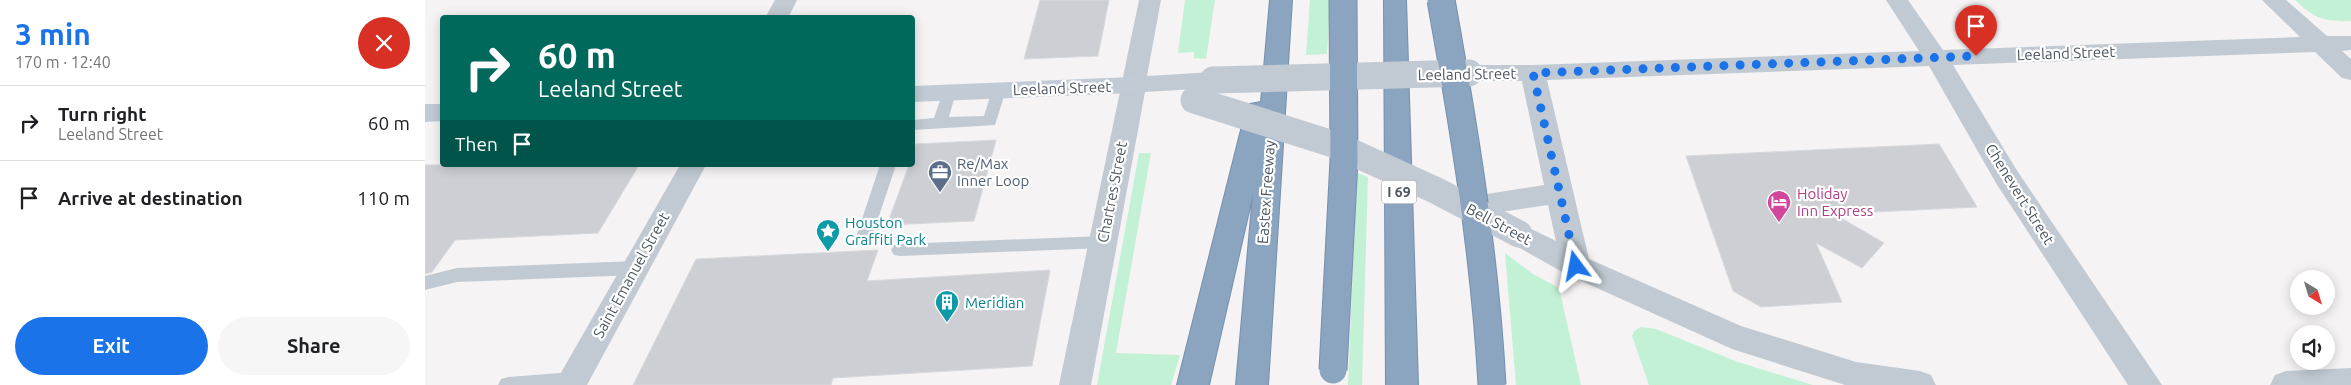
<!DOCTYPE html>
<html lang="en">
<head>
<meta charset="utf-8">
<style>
  body { margin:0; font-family:Ubuntu,sans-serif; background:#f6f6f6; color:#202124; height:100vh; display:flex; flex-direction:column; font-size:19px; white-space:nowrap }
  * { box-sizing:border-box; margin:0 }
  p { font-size:16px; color:#757577 }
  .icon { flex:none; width:28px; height:28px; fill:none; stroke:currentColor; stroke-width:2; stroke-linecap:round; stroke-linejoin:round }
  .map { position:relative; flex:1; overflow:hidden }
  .panel { display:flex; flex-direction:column; background:#fff; width:425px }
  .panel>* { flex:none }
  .hud { position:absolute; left:15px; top:15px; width:475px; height:152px; border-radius:5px; box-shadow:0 2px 12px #0003; background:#00695c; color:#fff; overflow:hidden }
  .needle { width:32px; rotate:142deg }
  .fabs { position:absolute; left:1865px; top:270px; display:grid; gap:10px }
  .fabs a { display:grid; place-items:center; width:45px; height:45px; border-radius:50%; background:#fff; box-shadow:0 2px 12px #0003; font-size:25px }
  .pin { position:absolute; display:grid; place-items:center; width:42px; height:42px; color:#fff; margin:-51px -21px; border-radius:50% 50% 50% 0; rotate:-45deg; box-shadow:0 0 5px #0007 }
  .pin .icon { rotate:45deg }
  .me { position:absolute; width:55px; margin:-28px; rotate:347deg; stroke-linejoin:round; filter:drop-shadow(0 0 4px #0008) }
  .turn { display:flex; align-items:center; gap:18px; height:105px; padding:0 15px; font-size:22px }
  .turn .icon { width:65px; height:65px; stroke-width:2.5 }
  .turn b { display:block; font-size:35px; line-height:42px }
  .then { display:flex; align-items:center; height:48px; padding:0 15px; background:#0003; gap:10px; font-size:19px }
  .round { display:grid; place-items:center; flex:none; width:52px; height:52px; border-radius:26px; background:#f6f6f6 }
  .head { display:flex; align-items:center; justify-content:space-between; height:85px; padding:0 15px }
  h1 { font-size:30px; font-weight:700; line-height:38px; color:#1a73e8 }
  .action { display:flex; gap:10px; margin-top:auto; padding:10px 15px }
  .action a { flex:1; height:58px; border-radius:30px; background:#1a73e8; color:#fff; font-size:20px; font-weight:700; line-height:58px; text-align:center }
  .action a+a { background:#f6f6f6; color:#202124 }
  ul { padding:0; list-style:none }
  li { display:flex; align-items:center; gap:15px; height:75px; padding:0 15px; border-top:1px solid #e0e0e0 }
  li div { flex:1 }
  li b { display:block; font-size:19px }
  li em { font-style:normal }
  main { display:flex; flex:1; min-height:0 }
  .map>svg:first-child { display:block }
  .green { fill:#c3f1d5 }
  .building { fill:#cdcfd5; stroke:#d7d9de }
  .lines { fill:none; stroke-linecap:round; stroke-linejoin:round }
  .motorway-casing { stroke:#7690ad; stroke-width:2 }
  .service { fill:#c1cad2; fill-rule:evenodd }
  .tertiary { fill:#c1cad2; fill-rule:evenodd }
  .secondary { fill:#c1cbd6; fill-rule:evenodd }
  .motorway { fill:#8ba5c1; fill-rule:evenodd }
  .motorway-bridge-casing { stroke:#7690ad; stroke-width:29; stroke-linecap:butt }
  .tertiary-bridge { stroke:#c1cad2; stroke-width:27 }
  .motorway-bridge { stroke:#8ba5c1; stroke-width:27 }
  .route { stroke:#1a73e8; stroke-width:9; stroke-dasharray:0 16.2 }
  .labels { text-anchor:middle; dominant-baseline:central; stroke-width:4.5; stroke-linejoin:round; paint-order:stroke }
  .shield { fill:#fff; stroke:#808990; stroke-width:1 }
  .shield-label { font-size:14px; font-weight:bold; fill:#4a5661 }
  .street-label { font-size:15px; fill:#4a5661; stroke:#fff }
  .service-label { font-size:15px; fill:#4e5e75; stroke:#fff; text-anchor:start }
  .hotel-label { font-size:15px; fill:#b23c85; stroke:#fff; text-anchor:start }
  .culture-label { font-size:15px; fill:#0d838f; stroke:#fff; text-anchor:start }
</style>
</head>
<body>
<main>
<section class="panel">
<div class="head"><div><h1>3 min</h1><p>170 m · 12:40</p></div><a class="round" style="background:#d93025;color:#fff"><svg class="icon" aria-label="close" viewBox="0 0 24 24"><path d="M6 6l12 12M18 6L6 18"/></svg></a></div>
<ul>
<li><svg class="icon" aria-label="right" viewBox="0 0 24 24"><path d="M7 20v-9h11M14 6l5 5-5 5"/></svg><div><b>Turn right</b><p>Leeland Street</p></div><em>60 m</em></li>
<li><svg class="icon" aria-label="arrive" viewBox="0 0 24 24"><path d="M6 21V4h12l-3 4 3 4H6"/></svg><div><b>Arrive at destination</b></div><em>110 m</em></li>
</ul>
<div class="action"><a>Exit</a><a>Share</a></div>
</section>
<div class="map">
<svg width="1926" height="385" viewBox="0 0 1926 385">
  <rect width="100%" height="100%" fill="#f5f3f3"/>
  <!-- green -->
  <path class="green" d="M 760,0 L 790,0 L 781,59 L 769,58 L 769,52 L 753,53 Z
    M 885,0 L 905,0 L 902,54 L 881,55 Z
    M 1870,0 L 1926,0 L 1926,21 C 1899,22 1889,18 1870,0 Z
    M 714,153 L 726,153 L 691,353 L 755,355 L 746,385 L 672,385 Z
    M 932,173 L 943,177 L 937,385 L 923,385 Z
    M 1080,253 L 1108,274 L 1134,288 L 1156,385 L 1091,385 Z
    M 1216,327 L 1231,329 L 1313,362 L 1388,385 L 1224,385 L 1207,336 L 1209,331 Z"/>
  <!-- building -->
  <path class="building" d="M 615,0 L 684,0 L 673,56 L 599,59 Z
    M 571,140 L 549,221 L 462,225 L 484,165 L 488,165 L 488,154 L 491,144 Z
    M 1514,144 L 1552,207 L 1409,214 L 1459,243 L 1437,268 L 1391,243 L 1417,302 L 1336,307 L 1308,291 L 1261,156 Z
    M 0,165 L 214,165 L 173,233 L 30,240 L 7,272 L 0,274 Z
    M 453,250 L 442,281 L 625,270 L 607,366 L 408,378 L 406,385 L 208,385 L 271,259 Z"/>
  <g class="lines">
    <!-- motorway casing -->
    <g class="motorway-casing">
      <path id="motorway" d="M 845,0 L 867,0 L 843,385 L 811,385 L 828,194 L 784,385 L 752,385 L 821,110 L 825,104 L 836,102 Z
        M 959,0 L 981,0 L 993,385 L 961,385 Z"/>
    </g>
    <!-- service -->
    <path class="service" d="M 574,85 L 579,87 L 581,90 L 570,125 L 488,130 L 488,120 L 509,118 L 519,89 L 529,89 L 531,92 L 524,117 L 559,116 L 567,90 L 569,87 Z
      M 455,165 L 471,165 L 448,234 L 446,238 L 440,240 L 434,238 L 432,234 Z
      M 677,236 L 683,237 L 685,242 L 683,247 L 677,248 L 475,256 L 469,255 L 466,250 L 469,245 L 475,244 Z
      M 211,261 L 217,263 L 220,268 L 217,273 L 211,275 L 32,282 L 0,290 L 0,276 L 32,268 Z
      M 148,372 L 155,374 L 158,380 L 155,385 L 73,385 L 76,379 L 83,377 Z"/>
    <!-- tertiary -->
    <path class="tertiary" d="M 350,0 L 372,0 L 363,18 L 340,18 Z
      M 714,0 L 736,0 L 722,76 L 788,72 L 797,74 L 800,80 L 797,86 L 788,88 L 720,92 L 666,385 L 634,385 Z
      M 1461,0 L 1483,0 L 1518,50 L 1875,37 L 1837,0 L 1861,0 L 1902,36 L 1926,36 L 1926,50 L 1917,51 L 1926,59 L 1926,80 L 1917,78 L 1890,52 L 1528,65 L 1591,169 L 1737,385 L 1703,385 L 1571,183 L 1504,66 L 1122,80 L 1164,259 L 1316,326 L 1431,362 L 1495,371 L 1506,375 L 1511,385 L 1420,385 L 1307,349 L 1141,274 L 1084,242 L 1080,234 L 1084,226 L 1094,223 L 1131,241 L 1123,205 L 1043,217 L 1033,214 L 1029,207 L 1033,200 L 1043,197 L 1119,185 L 1097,81 L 1044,81 L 1035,79 L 1032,73 L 1035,67 L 1044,65 L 1108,65 L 1494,51 Z
      M 255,165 L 281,165 L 162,385 L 129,385 Z
      M 1926,368 L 1926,385 L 1845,385 L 1850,375 L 1861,371 Z"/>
    <!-- secondary -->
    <path class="secondary" d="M 707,77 L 716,79 L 719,85 L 716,91 L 707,93 L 488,102 L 488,86 Z
      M 0,104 L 18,104 L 18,121 L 0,122 Z"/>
    <!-- motorway -->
    <use href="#motorway" class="motorway"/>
    <!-- motorway-bridge casing -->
    <g class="motorway-bridge-casing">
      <path id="motorway-bridge" d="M 1016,0 C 1039,128 1060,255 1067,385
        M 908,370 L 919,160 L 918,0"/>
    </g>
    <!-- tertiary-bridge -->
    <path class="tertiary-bridge" d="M 788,80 L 1044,73
      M 769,100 L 911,145 L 1010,190 L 1094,234"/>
    <!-- motorway-bridge -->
    <use href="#motorway-bridge" class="motorway-bridge"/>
  </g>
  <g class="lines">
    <!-- route -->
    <path class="route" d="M 1151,266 L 1108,73 L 1551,56"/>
  </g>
  <!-- icons -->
  <defs>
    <g id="office-pin" transform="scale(1.25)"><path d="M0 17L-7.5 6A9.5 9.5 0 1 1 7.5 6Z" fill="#5c6f8a" stroke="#fff"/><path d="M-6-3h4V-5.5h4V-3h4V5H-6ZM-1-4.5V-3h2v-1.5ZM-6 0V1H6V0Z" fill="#fff"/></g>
    <g id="hotel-pin" transform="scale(1.25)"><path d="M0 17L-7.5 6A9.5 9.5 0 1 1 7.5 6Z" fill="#d1479c" stroke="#fff"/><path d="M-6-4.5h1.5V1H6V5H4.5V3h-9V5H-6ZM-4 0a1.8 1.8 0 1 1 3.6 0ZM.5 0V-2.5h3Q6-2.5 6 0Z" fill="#fff"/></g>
    <g id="sight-pin" transform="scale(1.25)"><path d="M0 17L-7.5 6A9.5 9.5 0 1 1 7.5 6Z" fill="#0f9aa8" stroke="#fff"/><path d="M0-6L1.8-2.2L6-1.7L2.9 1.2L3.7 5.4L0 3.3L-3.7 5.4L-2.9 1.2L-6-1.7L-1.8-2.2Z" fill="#fff"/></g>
    <g id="building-pin" transform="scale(1.25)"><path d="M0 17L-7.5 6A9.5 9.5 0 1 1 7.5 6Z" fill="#0f9aa8" stroke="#fff"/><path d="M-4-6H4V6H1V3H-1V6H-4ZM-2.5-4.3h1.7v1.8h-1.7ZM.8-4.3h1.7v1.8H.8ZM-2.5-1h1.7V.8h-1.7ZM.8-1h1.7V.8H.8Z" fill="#fff"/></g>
  </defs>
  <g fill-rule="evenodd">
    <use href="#office-pin" x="515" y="172"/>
    <use href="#hotel-pin" x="1354" y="202"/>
    <use href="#sight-pin" x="403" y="231"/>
    <use href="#building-pin" x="522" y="302"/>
  </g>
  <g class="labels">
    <!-- shield labels -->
    <rect class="shield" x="956.5" y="180.5" width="35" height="23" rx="4"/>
    <g class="shield-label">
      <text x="974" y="192">I 69</text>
    </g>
    <!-- street labels -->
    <g class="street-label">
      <text transform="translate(1641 53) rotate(-2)">Leeland Street</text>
      <text transform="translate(1042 74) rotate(-1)">Leeland Street</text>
      <text transform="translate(637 88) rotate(-2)">Leeland Street</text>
      <text transform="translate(687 192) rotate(-79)">Chartres Street</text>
      <text transform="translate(841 192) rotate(-86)">Eastex Freeway</text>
      <text transform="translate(1595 194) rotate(58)">Chenevert Street</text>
      <text transform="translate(1074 224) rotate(28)">Bell Street</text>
      <text transform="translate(206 275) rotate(-61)">Saint Emanuel Street</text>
    </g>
    <!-- service labels -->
    <g class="service-label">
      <text x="532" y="163">Re/Max<tspan x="532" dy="17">Inner Loop</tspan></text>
    </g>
    <!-- hotel labels -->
    <g class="hotel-label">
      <text x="1372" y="193">Holiday<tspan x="1372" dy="17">Inn Express</tspan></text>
    </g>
    <!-- culture labels -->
    <g class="culture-label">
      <text x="420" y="222">Houston<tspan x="420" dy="17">Graffiti Park</tspan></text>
      <text x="540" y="302">Meridian</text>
    </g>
  </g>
</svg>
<div class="fabs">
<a><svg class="needle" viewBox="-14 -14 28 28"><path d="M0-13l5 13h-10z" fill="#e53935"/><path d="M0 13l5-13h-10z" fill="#757577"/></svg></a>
<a><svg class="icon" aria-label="sound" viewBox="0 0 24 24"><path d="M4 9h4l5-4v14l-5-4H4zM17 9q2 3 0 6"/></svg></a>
</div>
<div class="pin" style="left:1551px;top:56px;background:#d93025"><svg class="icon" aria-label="arrive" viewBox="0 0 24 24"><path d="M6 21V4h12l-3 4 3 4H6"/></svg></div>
<svg class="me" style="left:1151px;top:266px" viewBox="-20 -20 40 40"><path d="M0-17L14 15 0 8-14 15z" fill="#1a73e8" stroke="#fff" stroke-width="4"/></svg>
<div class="hud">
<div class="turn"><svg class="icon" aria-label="right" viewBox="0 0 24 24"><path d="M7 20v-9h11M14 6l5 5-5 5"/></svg><div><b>60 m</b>Leeland Street</div></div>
<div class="then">Then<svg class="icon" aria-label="arrive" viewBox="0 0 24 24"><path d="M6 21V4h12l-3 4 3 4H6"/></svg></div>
</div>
</div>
</main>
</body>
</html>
